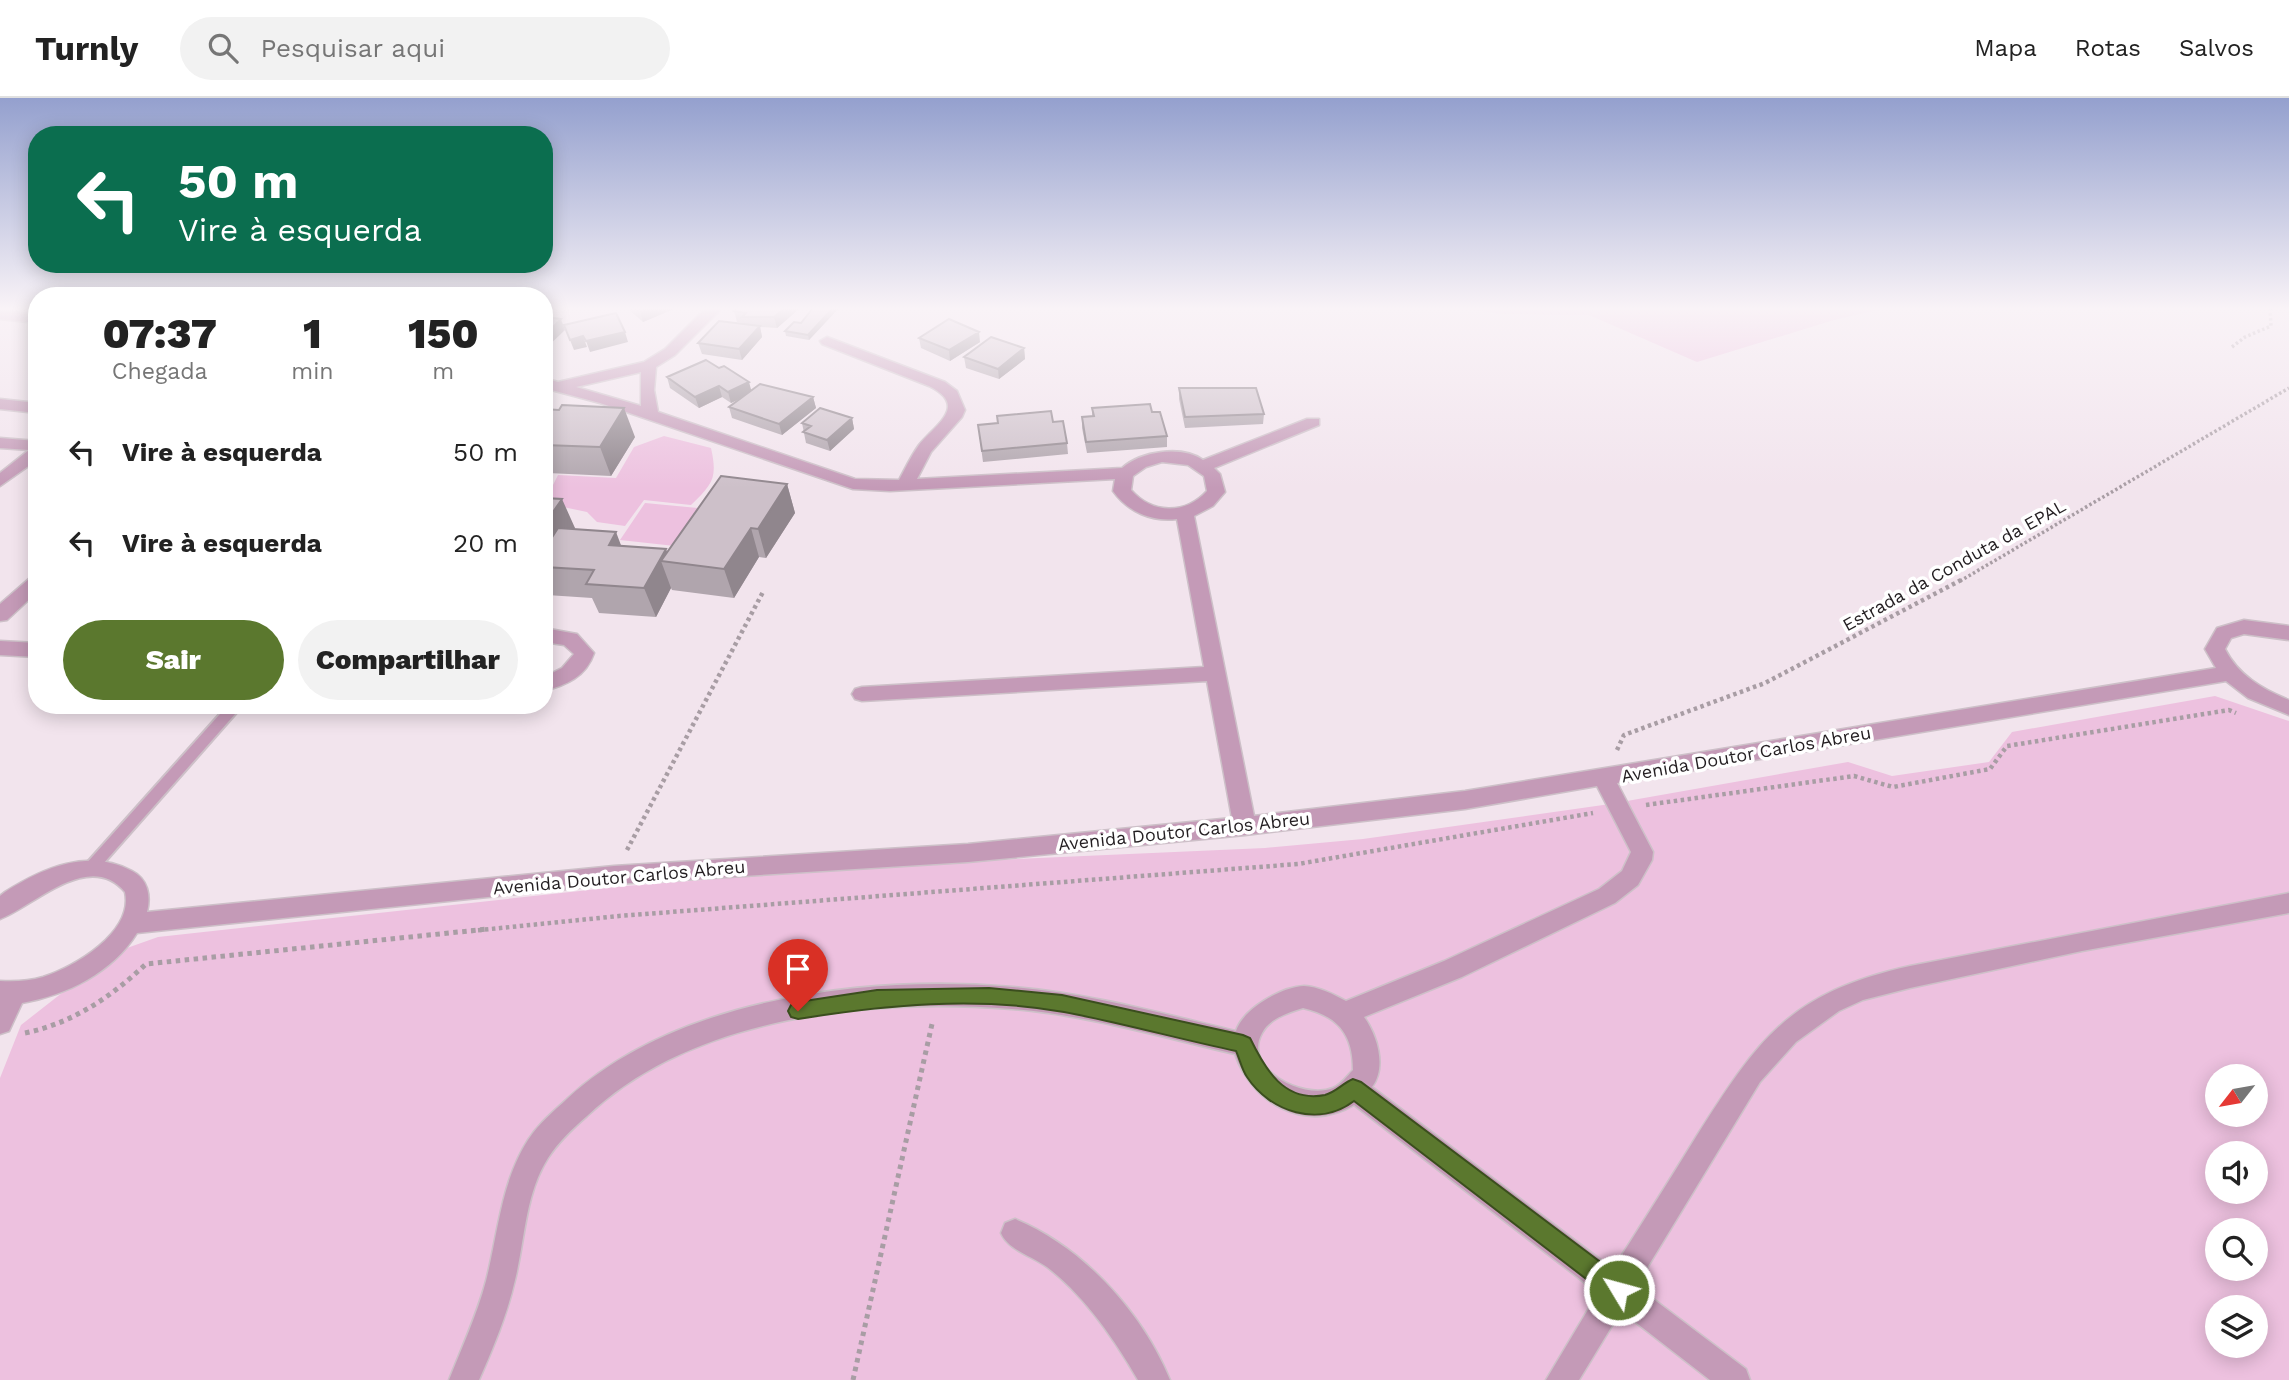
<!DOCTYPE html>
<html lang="pt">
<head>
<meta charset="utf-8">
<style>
  body { margin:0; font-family:"Work Sans",sans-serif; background:#f2f2f2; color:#222; height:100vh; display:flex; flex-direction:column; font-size:26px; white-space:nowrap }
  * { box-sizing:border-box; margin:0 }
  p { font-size:23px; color:#767676 }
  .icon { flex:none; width:38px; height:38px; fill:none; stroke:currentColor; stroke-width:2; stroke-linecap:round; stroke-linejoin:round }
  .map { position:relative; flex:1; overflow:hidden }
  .details { position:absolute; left:28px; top:189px; width:525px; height:427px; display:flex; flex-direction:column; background:#fff; border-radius:28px; box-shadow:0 4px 18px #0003 }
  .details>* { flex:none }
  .banner { position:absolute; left:28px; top:28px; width:525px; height:147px; border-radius:28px; box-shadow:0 4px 18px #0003; background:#0b6e4f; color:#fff; overflow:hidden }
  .needle { width:46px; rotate:239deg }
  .controls { position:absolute; left:2205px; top:966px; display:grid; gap:14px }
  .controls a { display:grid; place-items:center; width:63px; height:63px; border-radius:50%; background:#fff; box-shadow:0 4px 18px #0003; font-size:35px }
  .pin { position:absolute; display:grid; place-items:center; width:60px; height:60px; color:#fff; margin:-72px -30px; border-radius:50% 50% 50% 0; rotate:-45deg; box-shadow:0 0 7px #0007 }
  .pin .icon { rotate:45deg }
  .me { position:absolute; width:77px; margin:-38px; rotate:307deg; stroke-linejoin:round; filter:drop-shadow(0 0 5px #0008) }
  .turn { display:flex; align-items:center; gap:24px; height:147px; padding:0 35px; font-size:32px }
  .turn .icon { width:91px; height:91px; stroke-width:2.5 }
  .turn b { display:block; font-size:49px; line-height:60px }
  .eta { display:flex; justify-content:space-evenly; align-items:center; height:119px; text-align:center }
  .eta b { font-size:42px; font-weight:800; line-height:49px }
  .action { display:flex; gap:14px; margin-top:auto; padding:14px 35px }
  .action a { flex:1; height:80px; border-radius:42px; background:#5b782e; color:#fff; font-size:28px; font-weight:800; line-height:80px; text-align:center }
  .action a+a { background:#f2f2f2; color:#222 }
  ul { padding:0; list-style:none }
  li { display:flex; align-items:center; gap:21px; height:91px; padding:0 35px }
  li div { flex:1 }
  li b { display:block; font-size:26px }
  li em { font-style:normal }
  header { display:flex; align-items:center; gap:42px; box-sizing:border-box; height:98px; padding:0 35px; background:#fff; border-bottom:2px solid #e0e0e0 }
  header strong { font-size:33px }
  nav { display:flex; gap:38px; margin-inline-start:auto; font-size:24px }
  .search { width:490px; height:63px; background:#f2f2f2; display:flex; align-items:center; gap:18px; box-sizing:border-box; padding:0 24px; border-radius:38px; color:#767676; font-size:26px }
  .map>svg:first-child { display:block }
  .green { fill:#edc1df; fill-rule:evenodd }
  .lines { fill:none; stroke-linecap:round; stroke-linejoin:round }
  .service-casing { stroke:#cdc0c8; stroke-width:4 }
  .minor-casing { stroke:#cdc0c8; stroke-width:3 }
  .path-far2 { stroke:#a89da4; stroke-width:3.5; stroke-dasharray:2.5 2.5; stroke-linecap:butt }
  .path-far1 { stroke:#a89da4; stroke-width:4.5; stroke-dasharray:3.5 3.5; stroke-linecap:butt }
  .path { stroke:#a89da4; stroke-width:5; stroke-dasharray:4.5 4.5; stroke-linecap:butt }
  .service { fill:#c49ab7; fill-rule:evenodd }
  .minor { fill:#c49ab7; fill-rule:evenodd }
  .wall { fill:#b0a5ad }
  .shaded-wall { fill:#90868d }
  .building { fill:#cdc0c9; stroke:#90868d; stroke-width:2 }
  .route { fill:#5b782e; stroke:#3b4e1e; stroke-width:2 }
  .labels { text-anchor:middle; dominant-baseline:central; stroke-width:7; stroke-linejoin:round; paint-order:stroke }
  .street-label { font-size:18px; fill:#231e21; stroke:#fff }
</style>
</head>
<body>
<header>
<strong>Turnly</strong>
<div class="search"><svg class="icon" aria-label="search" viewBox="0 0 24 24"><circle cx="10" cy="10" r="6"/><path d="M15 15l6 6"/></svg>Pesquisar aqui</div>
<nav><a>Mapa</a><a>Rotas</a><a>Salvos</a></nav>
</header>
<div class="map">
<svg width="2289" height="1282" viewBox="0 0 2289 1282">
  <rect width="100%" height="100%" fill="#f2e4ed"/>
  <!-- green -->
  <path class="green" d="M 1460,210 L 1887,210 L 1834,222 L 1697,264 L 1589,217 L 1502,216 Z
    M 664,338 L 711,350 C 718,381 712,386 691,407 L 644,402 L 625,428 L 597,424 L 587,414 L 544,405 L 558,377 L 616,380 L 634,349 Z
    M 645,405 L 708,411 L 684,449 L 620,442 Z
    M 2215,598 L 2289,623 L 2289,1282 L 0,1282 L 0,980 L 21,927 L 113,855 L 158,839 L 626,788 L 906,766 L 1265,750 L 1363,741 L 1610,706 L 1848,664 L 1892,678 L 1989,664 L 2012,634 ZM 2217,978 L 2256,978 L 2256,1017 L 2217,1017 ZM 2217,1055 L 2256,1055 L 2256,1094 L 2217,1094 ZM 2217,1132 L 2256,1132 L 2256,1171 L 2217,1171 ZM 2217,1209 L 2256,1209 L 2256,1248 L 2217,1248 Z"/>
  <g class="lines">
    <!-- service casing -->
    <g class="service-casing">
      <path id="service" d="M 228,607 L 243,607 L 95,775 L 90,777 L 85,775 L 82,771 L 85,767 Z"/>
    </g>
    <!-- minor casing -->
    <g class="minor-casing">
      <path id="minor" d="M 706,210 L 722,210 L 675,257 L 656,269 L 654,292 L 658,314 L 855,381 L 899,382 C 905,371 911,358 919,347 C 936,326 969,308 929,288 L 822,246 L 820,243 L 827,239 L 945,284 L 957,293 L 965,312 L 962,319 L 931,354 L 917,381 L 1122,370 C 1141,353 1182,347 1203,362 L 1307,321 L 1319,321 L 1319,327 L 1214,370 L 1220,376 L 1225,394 L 1213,408 L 1194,418 L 1254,718 L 1465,693 L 2216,570 L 2205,551 L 2217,530 L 2244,522 L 2289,528 L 2289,542 L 2244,536 L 2231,540 L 2225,551 C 2238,577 2262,591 2289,602 L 2289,617 L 2248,600 L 2226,583 L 1617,685 L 1653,754 L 1652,762 L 1638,787 L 1615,805 L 1462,879 L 1364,919 C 1377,937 1387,969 1372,989 L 1613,1171 C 1641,1127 1669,1083 1696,1039 C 1759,940 1789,895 1910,868 L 2289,795 L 2289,815 L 2082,853 L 1910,890 L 1863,902 L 1839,913 L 1796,944 L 1760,984 L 1636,1188 L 1746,1271 L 1750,1282 L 1710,1282 L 1621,1213 L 1579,1282 L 1546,1282 L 1598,1195 L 1354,1007 C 1305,1036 1252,1005 1235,956 C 1161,939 1087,917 1012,911 C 872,900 693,917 587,1018 C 572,1031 559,1043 548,1060 C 525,1096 525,1142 515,1182 C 507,1217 493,1250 479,1282 L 449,1282 C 462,1249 477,1217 486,1183 C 498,1136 501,1084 528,1042 C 539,1025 553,1014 568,1000 C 678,899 869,877 1013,889 C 1089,895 1163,916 1236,933 C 1243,911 1281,889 1304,888 C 1317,888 1335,897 1346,903 L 1444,863 L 1599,791 L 1622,773 L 1631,754 L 1597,688 L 1465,711 L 1245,737 L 968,764 L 614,786 L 137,835 C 112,875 67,897 22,905 L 9,933 L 0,936 L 0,883 C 15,884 29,883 43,879 C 75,869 134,834 125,794 C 89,751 33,809 0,821 L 0,798 L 5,794 C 43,770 88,750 132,773 C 148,781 151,798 147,814 L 614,768 L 968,746 L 1232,720 L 1207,583 L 862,603 L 855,601 L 852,596 L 855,591 L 862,589 L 1204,569 L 1177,421 C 1152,424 1128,414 1113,393 L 1115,381 L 890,393 L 853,391 L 600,305 L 544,290 L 544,280 L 558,284 L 644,264 L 665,251 ZM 641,274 L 641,308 L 576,289 ZM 1162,364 L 1188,367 L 1204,378 L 1207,393 C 1185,417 1152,416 1131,392 L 1133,378 L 1146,369 ZM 1303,910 C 1338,918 1353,936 1353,972 C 1347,978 1341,987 1333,990 C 1303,1002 1242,971 1262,935 C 1270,920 1288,915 1303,910 Z
        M 0,213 L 37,217 L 37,225 L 0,221 Z
        M 0,301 L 37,305 L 37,315 L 0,311 Z
        M 0,340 L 37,343 L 37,362 L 0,388 L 0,375 L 29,352 L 0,350 Z
        M 37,478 L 37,494 L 7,522 L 0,523 L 0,506 L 30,480 Z
        M 544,530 L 577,536 L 594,555 C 586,579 566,587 544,593 L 544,579 L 562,570 L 574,556 L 564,547 L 544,544 Z
        M 0,543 L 37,545 L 37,559 L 0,557 Z
        M 1015,1121 C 1083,1149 1142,1214 1170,1282 L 1138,1282 C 1115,1242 1084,1197 1047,1169 C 1032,1158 1008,1152 1001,1135 L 1005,1125 Z"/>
    </g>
    <!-- path-far2 -->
    <path class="path-far2" d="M 2232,249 L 2245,239 L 2271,228 L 2270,210
      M 1960,483 L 2289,290"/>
    <!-- path-far1 -->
    <path class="path-far1" d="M 1617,652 L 1624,637 L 1765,585 L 1963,481
      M 1646,707 L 1854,678 L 1893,689 L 1990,671 L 2007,648 L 2229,612 L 2236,615
      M 627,752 L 764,492
      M 471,833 L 619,818 L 1298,766 L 1593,715"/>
    <!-- path -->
    <path class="path" d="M 25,935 C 73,925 111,899 146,866 L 488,831
      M 853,1282 L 932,926"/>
    <!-- service -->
    <use href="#service" class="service"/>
    <!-- minor -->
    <use href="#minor" class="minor"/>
  </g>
  <!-- wall -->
  <path class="wall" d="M 627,210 L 676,210 L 643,224 Z
    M 737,210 L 799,210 L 799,211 L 777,230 L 760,229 L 762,239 L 742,262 L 702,256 L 698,245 L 744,226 L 743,225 L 737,224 L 734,213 Z
    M 813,210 L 838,211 L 809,242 L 786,238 L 785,233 L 801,225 Z
    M 919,240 L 980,244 L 950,263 L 921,250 Z
    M 1024,250 L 1025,261 L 999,281 L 966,270 L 964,259 Z
    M 667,279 L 751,292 L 813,299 L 816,310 L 782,337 L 732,320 L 729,309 L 741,300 L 731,305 L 722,299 L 699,310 L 670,290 Z
    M 1179,290 L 1264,316 L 1263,326 L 1185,330 L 1179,301 Z
    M 1092,310 L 1152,314 L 1167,338 L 1167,349 L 1087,355 L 1082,330 L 1082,319 L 1092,318 Z
    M 544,311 L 635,339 L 611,378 L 548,375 L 544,380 Z
    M 852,320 L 854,331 L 830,353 L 806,345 L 802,325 Z
    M 1053,324 L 1067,345 L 1068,356 L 983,364 L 978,327 L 998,325 Z
    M 787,386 L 795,415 L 766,460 L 759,459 L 734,500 L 672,492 L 671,490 L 656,519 L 599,515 L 592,500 L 547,497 L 544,490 L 544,400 L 575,430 L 574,431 L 621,448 L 667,454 Z"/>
  <!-- shaded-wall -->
  <path class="shaded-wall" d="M 647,210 L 676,210 L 643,224 L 640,213 Z
    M 785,210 L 799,210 L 799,211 L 777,230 L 774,219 Z
    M 833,210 L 838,211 L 809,242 L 808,237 Z
    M 561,221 L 565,232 L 544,252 L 544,238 Z
    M 760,228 L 762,239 L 742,262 L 739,251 Z
    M 625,234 L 628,244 L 590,254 L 586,243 Z
    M 979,234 L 980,244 L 950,263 L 949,252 Z
    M 583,238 L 587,249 L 574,252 L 570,242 Z
    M 1024,250 L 1025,261 L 999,281 L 998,271 Z
    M 749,284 L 752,295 L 731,305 L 728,294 Z
    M 719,288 L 722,299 L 699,310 L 695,299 Z
    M 813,299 L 816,310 L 782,337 L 779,326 Z
    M 624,310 L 635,339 L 611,378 L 600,349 Z
    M 852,320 L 854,331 L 830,353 L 827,342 Z
    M 544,367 L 548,375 L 545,380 L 544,378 Z
    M 787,386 L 795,415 L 766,460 L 758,431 Z
    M 562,401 L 575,430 L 548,469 L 544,469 L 544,427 Z
    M 751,430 L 759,459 L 734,500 L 724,471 Z
    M 616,434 L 627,463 L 609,447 Z
    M 666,451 L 671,464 L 661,463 L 671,490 L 656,519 L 644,490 Z"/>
  <!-- building -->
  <path class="building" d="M 737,210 L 785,210 L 774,219 L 742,219 L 746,215 L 734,213 Z
    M 813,210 L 833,210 L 808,237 L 785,233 L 794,224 L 801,225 Z
    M 616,215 L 625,234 L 586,243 L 583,238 L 570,242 L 564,227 Z
    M 544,219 L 561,221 L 544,238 Z
    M 949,221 L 979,234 L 949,252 L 919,240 Z
    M 719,223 L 760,228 L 739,251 L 698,245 Z
    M 991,239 L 1024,250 L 998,271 L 964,259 Z
    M 706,262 L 719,270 L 724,268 L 749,284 L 728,294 L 719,288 L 695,299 L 667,279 Z
    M 760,286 L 813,299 L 779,326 L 729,309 Z
    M 1179,290 L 1256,290 L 1264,316 L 1185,319 Z
    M 1150,306 L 1152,314 L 1160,314 L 1167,338 L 1086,344 L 1082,319 L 1094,318 L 1092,310 Z
    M 562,307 L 624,310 L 600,349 L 544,347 L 544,311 L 559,312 Z
    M 820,310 L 852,320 L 827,342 L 803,334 L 811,328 L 802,325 Z
    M 1051,313 L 1053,324 L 1063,323 L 1067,345 L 982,353 L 978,327 L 998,325 L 997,318 Z
    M 721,378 L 787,386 L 758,431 L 751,430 L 724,471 L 661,463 Z
    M 544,400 L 562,401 L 544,427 Z
    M 558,430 L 616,434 L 609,447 L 666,451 L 644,490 L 586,486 L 594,472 L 544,469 L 544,452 Z"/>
  <!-- sky -->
  <linearGradient id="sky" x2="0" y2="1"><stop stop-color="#94a0ce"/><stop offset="0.54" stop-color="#f9f3f7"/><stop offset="1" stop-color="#f9f3f7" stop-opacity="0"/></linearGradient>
  <rect width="2289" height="390" fill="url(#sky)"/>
  <!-- route -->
  <path class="route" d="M 989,890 L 1062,897 L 1243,937 L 1250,940 C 1265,971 1284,1005 1325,997 C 1336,994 1343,985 1353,981 L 1361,984 L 1627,1184 L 1630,1192 L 1627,1200 L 1619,1203 L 1611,1200 L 1354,1003 C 1319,1030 1270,1014 1247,979 C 1242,972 1240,962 1236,953 C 1179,941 1122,925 1064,914 C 976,898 885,907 798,921 L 791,919 L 788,913 L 791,907 L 798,904 L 877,892 Z"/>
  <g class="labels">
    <!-- street labels -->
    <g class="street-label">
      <text transform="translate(1954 467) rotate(-29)">Estrada da Conduta da EPAL</text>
      <text transform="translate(1746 656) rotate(-10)">Avenida Doutor Carlos Abreu</text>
      <text transform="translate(1184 733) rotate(-6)">Avenida Doutor Carlos Abreu</text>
      <text transform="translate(619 779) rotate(-5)">Avenida Doutor Carlos Abreu</text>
    </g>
  </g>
</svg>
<div class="controls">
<a><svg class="needle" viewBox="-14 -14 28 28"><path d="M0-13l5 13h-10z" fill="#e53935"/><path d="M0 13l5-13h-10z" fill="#767676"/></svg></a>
<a><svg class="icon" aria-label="sound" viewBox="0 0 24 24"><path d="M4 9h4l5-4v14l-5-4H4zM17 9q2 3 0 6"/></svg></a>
<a><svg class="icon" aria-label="search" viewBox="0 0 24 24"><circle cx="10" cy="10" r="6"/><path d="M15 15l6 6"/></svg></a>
<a><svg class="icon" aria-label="layers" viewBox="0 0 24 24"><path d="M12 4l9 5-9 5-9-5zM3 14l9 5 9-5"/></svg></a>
</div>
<div class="pin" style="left:798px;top:913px;background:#d93025"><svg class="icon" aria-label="arrive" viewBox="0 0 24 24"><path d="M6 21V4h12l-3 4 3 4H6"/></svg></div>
<svg class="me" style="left:1619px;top:1192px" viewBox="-20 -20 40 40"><circle r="17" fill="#5b782e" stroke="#fff" stroke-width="3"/><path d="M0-11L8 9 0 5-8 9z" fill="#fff"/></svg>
<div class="banner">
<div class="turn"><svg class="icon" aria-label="left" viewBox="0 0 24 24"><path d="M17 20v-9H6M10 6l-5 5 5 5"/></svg><div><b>50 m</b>Vire à esquerda</div></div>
</div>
<section class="details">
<div class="eta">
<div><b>07:37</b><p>Chegada</p></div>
<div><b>1</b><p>min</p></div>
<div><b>150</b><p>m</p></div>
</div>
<ul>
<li><svg class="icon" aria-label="left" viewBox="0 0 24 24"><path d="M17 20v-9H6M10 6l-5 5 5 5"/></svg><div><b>Vire à esquerda</b></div><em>50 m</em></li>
<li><svg class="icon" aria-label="left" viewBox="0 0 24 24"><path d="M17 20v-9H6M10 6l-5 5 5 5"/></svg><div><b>Vire à esquerda</b></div><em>20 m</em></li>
</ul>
<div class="action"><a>Sair</a><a>Compartilhar</a></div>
</section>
</div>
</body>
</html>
